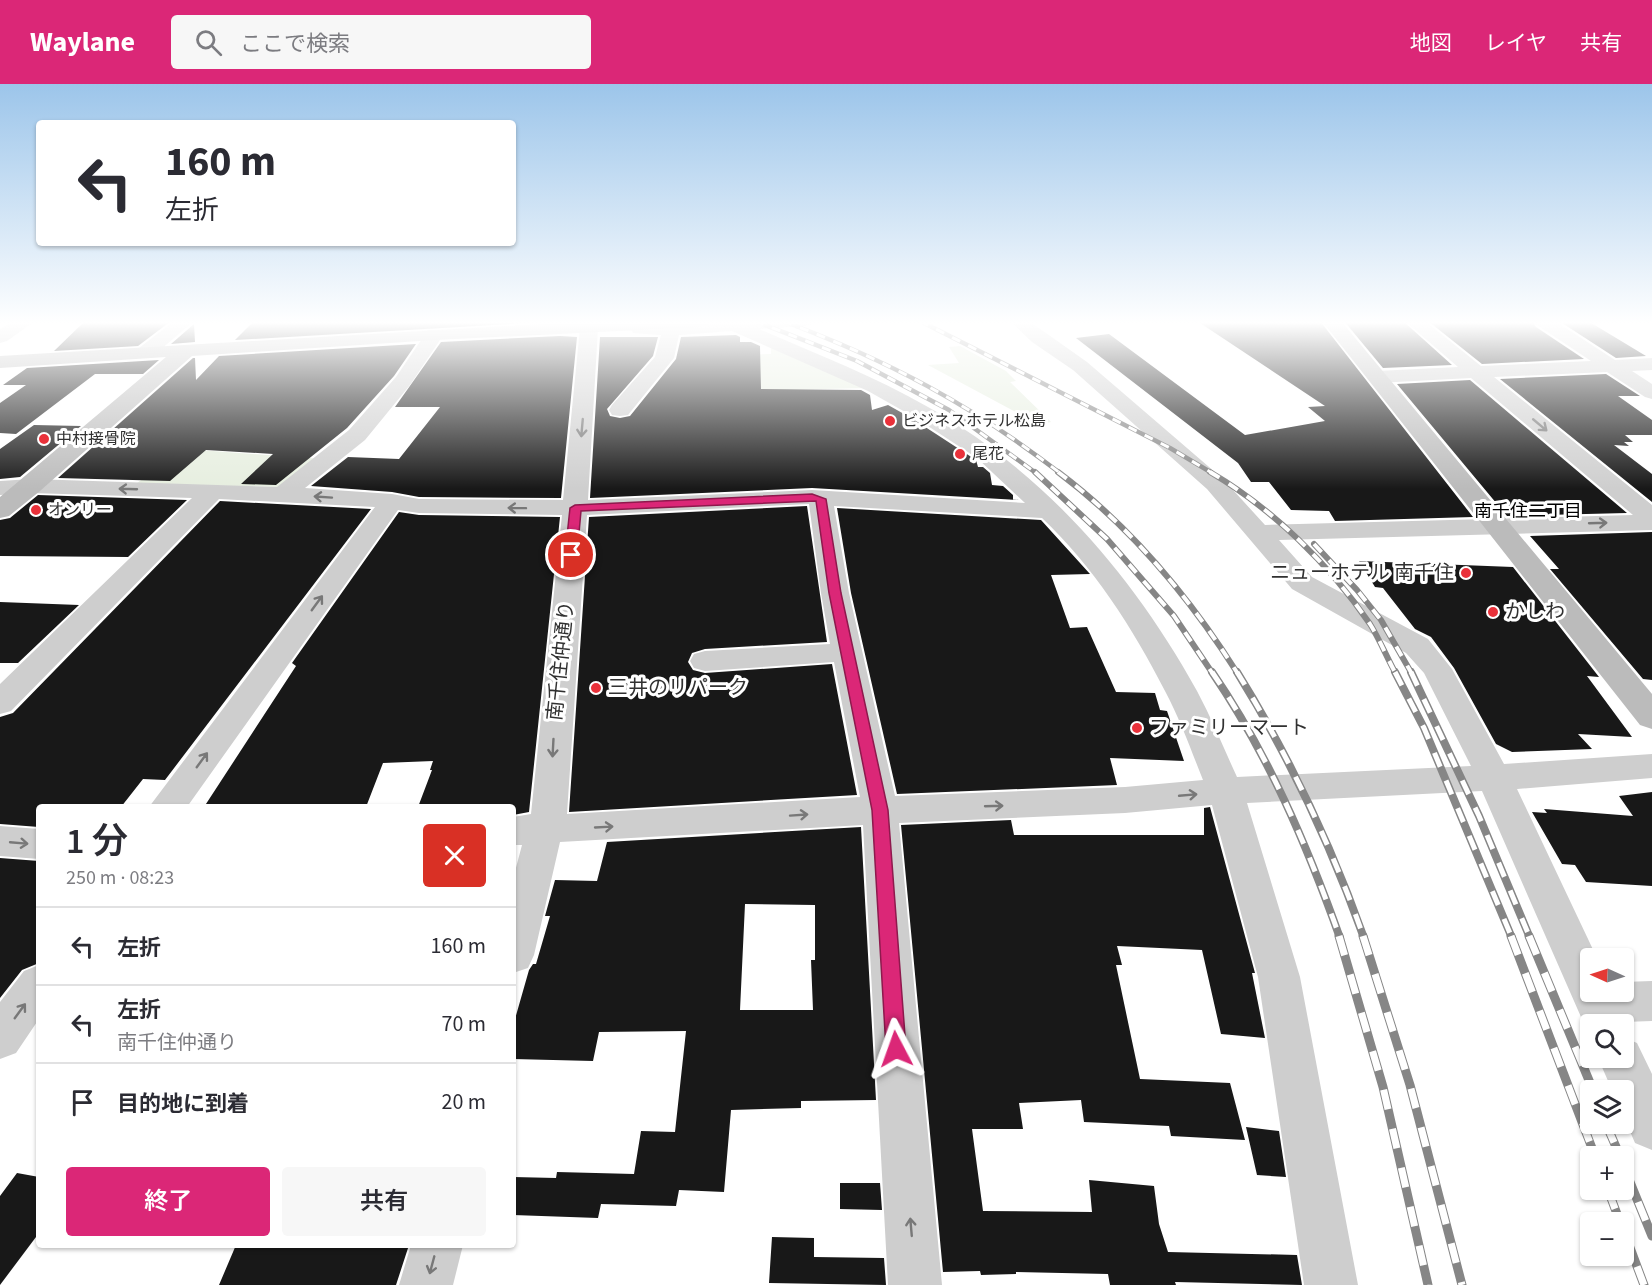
<!DOCTYPE html>
<html lang="ja">
<head>
<meta charset="utf-8">
<style>
  body { margin:0; font-family:"Source Sans 3","Noto Sans JP",sans-serif; background:#f7f7f7; color:#2b2b33; height:100vh; display:flex; flex-direction:column; font-size:22px; white-space:nowrap }
  * { box-sizing:border-box; margin:0 }
  p { font-size:20px; color:#7c7c81 }
  .icon { flex:none; width:33px; height:33px; fill:none; stroke:currentColor; stroke-width:2; stroke-linecap:round; stroke-linejoin:round }
  .map { position:relative; flex:1; overflow:hidden }
  .drawer { position:absolute; left:36px; top:720px; width:480px; height:444px; display:flex; flex-direction:column; background:#fff; border-radius:6px; box-shadow:0 2px 4px #0004 }
  .drawer>* { flex:none }
  .banner { position:absolute; left:36px; top:36px; width:480px; height:126px; border-radius:6px; box-shadow:0 2px 4px #0004; background:#fff; color:#2b2b33; overflow:hidden }
  .needle { width:39px; rotate:273deg }
  .fabs { position:absolute; left:1580px; top:864px; display:grid; gap:12px }
  .fabs a { display:grid; place-items:center; width:54px; height:54px; border-radius:6px; background:#fff; box-shadow:0 2px 4px #0004; font-size:30px }
  .pin { position:absolute; display:grid; place-items:center; width:51px; height:51px; color:#fff; margin:-26px; border:3px solid #fff; border-radius:50%; box-shadow:0 2px 6px #0007 }
  .me { position:absolute; width:66px; margin:-33px; rotate:356deg; stroke-linejoin:round; filter:drop-shadow(0 0 4px #0008) }
  .turn { display:flex; align-items:center; gap:21px; height:126px; padding:0 30px; font-size:27px }
  .turn .icon { width:78px; height:78px; stroke-width:2.5 }
  .turn b { display:block; font-size:42px; line-height:51px }
  .round { display:grid; place-items:center; flex:none; width:63px; height:63px; border-radius:6px; background:#f7f7f7 }
  .summary { display:flex; align-items:center; justify-content:space-between; height:102px; padding:0 30px }
  h1 { font-size:36px; font-weight:600; line-height:45px }
  .primary-button { display:flex; gap:12px; margin-top:auto; padding:12px 30px }
  .primary-button a { flex:1; height:69px; border-radius:6px; background:#db2777; color:#fff; font-size:24px; font-weight:600; line-height:69px; text-align:center }
  .primary-button a+a { background:#f7f7f7; color:#2b2b33 }
  ul { padding:0; list-style:none }
  li { display:flex; align-items:center; gap:18px; height:78px; padding:0 30px; border-top:2px solid #e1e1e2 }
  li div { flex:1 }
  li b { display:block; font-size:22px }
  li em { font-style:normal }
  header { display:flex; align-items:center; gap:36px; box-sizing:border-box; height:84px; padding:0 30px; background:#db2777; color:#fff }
  header strong { font-size:28px }
  nav { display:flex; gap:33px; margin-inline-start:auto; font-size:21px }
  .search { width:420px; height:54px; background:#f7f7f7; display:flex; align-items:center; gap:15px; box-sizing:border-box; padding:0 21px; border-radius:6px; color:#7c7c81; font-size:22px }
  .map>svg:first-child { display:block }
  .green { fill:#e6eedf }
  .building { fill:#181818; fill-rule:evenodd }
  .lines { fill:none; stroke-linecap:round; stroke-linejoin:round }
  .street { fill:#cecece; fill-rule:evenodd }
  .secondary { fill:#bbb; fill-rule:evenodd }
  .rail-far3-casing { stroke:#868686; stroke-width:4.5 }
  .rail-far2-casing { stroke:#868686; stroke-width:6 }
  .rail-far1-casing { stroke:#868686; stroke-width:8 }
  .rail-casing { stroke:#868686; stroke-width:9 }
  .rail-far3 { stroke:#fff; stroke-width:3; stroke-dasharray:9; stroke-linecap:butt }
  .rail-far2 { stroke:#fff; stroke-width:4; stroke-dasharray:11; stroke-linecap:butt }
  .rail-far1 { stroke:#fff; stroke-width:5; stroke-dasharray:15; stroke-linecap:butt }
  .rail { stroke:#fff; stroke-width:7; stroke-dasharray:20; stroke-linecap:butt }
  .oneway { stroke:#787878 }
  .route { fill:#db2777; stroke:#8e194d; stroke-width:1.5 }
  .poi-dot { fill:#e9313a; stroke:#fff; stroke-width:2 }
  .labels { text-anchor:middle; dominant-baseline:central; stroke-width:6; stroke-linejoin:round; paint-order:stroke }
  .far-poi-label { font-size:16px; fill:#313131; stroke:#fff; text-anchor:start }
  .far-neighbourhood-label { font-size:18px; fill:#000; stroke:#fff }
  .poi-label { font-size:20px; fill:#313131; stroke:#fff; text-anchor:start }
  .street-label { font-size:20px; fill:#313131; stroke:#fff }
</style>
</head>
<body>
<header>
<strong>Waylane</strong>
<div class="search"><svg class="icon" aria-label="search" viewBox="0 0 24 24"><circle cx="10" cy="10" r="6"/><path d="M15 15l6 6"/></svg>ここで検索</div>
<nav><a>地図</a><a>レイヤ</a><a>共有</a></nav>
</header>
<div class="map">
<svg width="1652" height="1201" viewBox="0 0 1652 1201">
  <rect width="100%" height="100%" fill="#fff"/>
  <!-- green -->
  <path class="green" d="M 771,262 L 865,304 L 784,306 L 683,301 L 691,273 L 771,270 Z
    M 960,262 L 1006,287 L 1016,297 L 1010,298 L 1051,338 L 1038,340 L 928,281 L 959,279 L 949,263 Z
    M 199,366 L 322,375 L 283,403 L 136,400 L 155,385 Z"/>
  <!-- building -->
  <path class="building" d="M 85,237 L 171,237 L 138,262 L 54,267 Z
    M 254,237 L 560,237 L 235,256 Z
    M 1197,237 L 1320,237 L 1473,433 L 1335,437 L 1329,427 L 1291,426 L 1269,398 L 1251,398 L 1238,379 L 1076,254 L 1109,250 L 1245,351 L 1325,337 L 1308,323 L 1325,322 Z
    M 1344,237 L 1403,237 L 1452,281 L 1383,284 Z
    M 1428,237 L 1532,237 L 1536,243 L 1584,275 L 1482,280 Z
    M 1559,237 L 1588,237 L 1646,272 L 1616,274 Z
    M 194,240 L 195,258 L 171,260 Z
    M 736,251 L 740,253 L 740,258 L 751,258 L 760,262 L 761,305 L 861,306 L 870,311 L 872,326 L 888,321 L 913,335 L 976,376 L 978,383 L 983,383 L 990,389 L 992,401 L 1003,402 L 1013,411 L 1013,416 L 1019,416 L 812,404 L 590,414 L 600,253 L 658,253 L 653,272 L 607,325 L 610,332 L 620,334 L 630,332 L 676,275 L 681,253 Z
    M 560,252 L 577,253 L 561,414 L 419,413 L 392,408 L 311,402 L 348,373 L 399,375 L 440,323 L 395,323 L 441,258 Z
    M 416,260 L 394,292 L 347,344 L 276,401 L 241,400 L 273,370 L 206,366 L 170,397 L 58,394 L 193,274 L 195,274 L 196,296 L 219,272 Z
    M 159,276 L 143,290 L 95,290 L 16,350 L 0,349 L 0,319 L 26,301 L 3,301 L 27,284 Z
    M 1606,290 L 1640,312 L 1618,312 L 1652,336 L 1652,351 L 1625,351 L 1633,358 L 1624,358 L 1629,362 L 1614,361 L 1652,390 L 1652,418 L 1500,295 Z
    M 1470,296 L 1627,429 L 1507,432 L 1397,300 Z
    M 34,341 L 81,342 L 20,393 L 0,395 L 0,365 Z
    M 38,411 L 187,416 L 128,473 L 0,472 L 0,436 L 10,434 Z
    M 220,417 L 371,425 L 165,696 L 143,695 L 121,723 L 39,723 L 39,743 L 0,740 L 0,633 L 13,629 Z
    M 807,422 L 827,558 L 705,565 L 692,569 L 688,578 L 693,586 L 705,589 L 832,580 L 857,711 L 569,728 L 589,433 Z
    M 837,424 L 1041,436 L 1090,490 L 1051,491 L 1070,544 L 1087,543 L 1116,608 L 1155,609 L 1160,626 L 1167,627 L 1184,677 L 1110,674 L 1117,701 L 897,710 L 851,509 Z
    M 399,428 L 419,431 L 560,433 L 529,728 L 513,731 L 513,723 L 418,723 L 432,686 L 430,686 L 433,677 L 383,679 L 366,723 L 204,723 L 296,582 L 292,579 Z
    M 1652,448 L 1652,596 L 1643,595 L 1550,485 L 1559,485 L 1530,452 Z
    M 1359,477 L 1513,483 L 1599,593 L 1587,592 L 1632,653 L 1578,650 L 1592,665 L 1512,668 L 1496,660 L 1454,584 L 1431,553 L 1415,545 L 1383,504 L 1375,503 Z
    M 0,518 L 79,521 L 18,579 L 0,579 Z
    M 1652,708 L 1652,802 L 1586,798 L 1575,781 L 1562,780 L 1532,728 L 1547,729 L 1544,725 L 1633,732 L 1619,712 Z
    M 1210,723 L 1255,889 L 1252,889 L 1265,954 L 1221,950 L 1202,866 L 1117,862 L 1122,881 L 1116,881 L 1140,995 L 1230,999 L 1245,1056 L 1171,1052 L 1169,1042 L 1084,1038 L 1081,1016 L 1019,1019 L 1023,1045 L 972,1045 L 983,1127 L 1092,1128 L 1089,1096 L 1154,1102 L 1159,1140 L 1168,1168 L 1297,1171 L 1302,1201 L 1175,1198 L 1176,1201 L 1110,1201 L 1108,1190 L 1016,1188 L 1016,1190 L 981,1191 L 980,1187 L 943,1188 L 901,741 L 1011,736 L 1014,751 L 1204,751 L 1204,724 Z
    M 861,743 L 876,1016 L 801,1017 L 801,1024 L 731,1026 L 724,1108 L 679,1106 L 676,1122 L 601,1120 L 598,1134 L 513,1131 L 513,1093 L 556,1094 L 557,1088 L 634,1090 L 641,1047 L 675,1048 L 686,947 L 599,948 L 593,977 L 513,975 L 513,942 L 529,886 L 533,880 L 536,880 L 550,832 L 545,832 L 555,796 L 597,797 L 607,758 ZM 745,820 L 815,821 L 815,876 L 811,876 L 813,926 L 740,926 Z
    M 0,774 L 39,777 L 39,879 L 22,886 L 0,914 Z
    M 1246,1043 L 1279,1047 L 1286,1093 L 1257,1091 Z
    M 17,1089 L 39,1093 L 39,1149 L 0,1201 L 0,1112 Z
    M 840,1099 L 880,1099 L 882,1126 L 840,1125 Z
    M 772,1153 L 814,1154 L 814,1173 L 884,1174 L 886,1201 L 769,1199 Z
    M 236,1161 L 409,1161 L 396,1201 L 219,1201 Z"/>
  <g class="lines">
    <!-- street -->
    <path class="street" d="M 14,237 L 35,237 L 7,257 L 0,259 L 0,245 Z
      M 174,237 L 194,237 L 153,272 L 139,272 L 136,268 L 139,264 Z
      M 633,237 L 671,241 L 729,237 L 813,237 L 810,241 L 804,242 L 759,245 C 816,270 874,292 928,323 C 1044,388 1133,491 1197,607 C 1212,635 1224,665 1237,693 L 1471,682 L 1424,589 L 1406,569 L 1292,505 L 1207,405 L 1073,286 L 1032,258 L 1010,237 L 1029,237 L 1087,278 L 1223,395 L 1265,441 L 1633,431 L 1471,294 L 1377,299 L 1370,297 L 1367,293 L 1370,289 L 1377,287 L 1458,283 L 1405,237 L 1425,237 L 1481,282 L 1591,277 L 1537,241 L 1534,237 L 1555,237 L 1615,276 L 1652,274 L 1652,286 L 1632,287 L 1652,300 L 1652,315 L 1645,313 L 1607,288 L 1494,293 L 1652,421 L 1652,446 L 1279,456 L 1312,493 L 1428,555 L 1452,585 L 1504,680 L 1652,670 L 1652,694 L 1517,705 L 1597,874 L 1590,874 L 1590,908 L 1623,908 L 1623,898 L 1652,897 L 1652,937 L 1596,939 L 1581,933 L 1482,707 L 1247,719 L 1300,893 L 1358,1201 L 1304,1201 L 1258,893 L 1212,721 L 1125,729 L 899,739 L 942,1201 L 888,1201 L 863,741 L 560,758 L 534,871 L 528,884 L 513,889 L 513,795 L 522,761 L 513,761 L 513,733 L 531,730 L 562,431 L 419,429 L 398,426 L 187,723 L 149,723 L 375,423 L 219,415 L 11,627 L 0,630 L 0,600 L 192,414 L 31,409 L 0,411 L 0,397 L 31,395 L 277,403 L 349,346 L 396,293 L 428,246 L 442,246 L 444,250 L 410,301 L 365,356 L 305,404 L 392,410 L 419,415 L 563,416 L 580,244 L 583,240 L 595,240 L 598,244 L 588,416 L 812,406 L 1025,419 L 977,374 L 914,333 L 868,307 L 732,247 L 679,251 L 674,274 L 628,331 L 620,332 L 612,331 L 609,326 L 612,321 L 655,273 L 661,251 L 633,249 L 630,245 ZM 809,420 L 821,509 L 830,560 L 705,567 L 694,570 L 690,577 L 694,584 L 705,587 L 834,578 L 860,713 L 567,730 L 587,431 ZM 834,422 L 1042,434 C 1093,482 1133,544 1165,607 C 1180,635 1191,666 1203,696 L 1125,703 L 895,712 L 849,509 Z
      M 0,742 L 39,745 L 39,775 L 0,772 Z
      M 39,881 L 39,935 L 16,969 L 0,975 L 0,918 L 24,887 Z
      M 1623,953 L 1637,959 L 1652,990 L 1652,1066 L 1635,1059 L 1623,1031 L 1623,1006 L 1612,1006 L 1598,974 L 1623,974 Z
      M 411,1161 L 463,1161 L 453,1201 L 399,1201 Z"/>
    <!-- secondary -->
    <path class="secondary" d="M 592,237 L 709,237 L 707,241 L 700,243 L 435,256 L 192,272 L 40,407 L 9,432 L 0,434 L 0,413 L 166,273 L 0,284 L 0,272 Z
      M 1322,237 L 1341,237 L 1652,610 L 1652,645 L 1640,641 Z"/>
    <!-- rail-far3 casing -->
    <g class="rail-far3-casing">
      <path id="rail-far3" d="M 755,237 L 857,277 L 949,326 L 1036,389
        M 783,237 C 889,277 970,320 1060,389
        M 920,237 L 1170,364 L 1212,389"/>
    </g>
    <!-- rail-far2 casing -->
    <g class="rail-far2-casing">
      <path id="rail-far2" d="M 1035,388 L 1107,455 L 1174,532 L 1213,590
        M 1058,388 C 1130,442 1190,514 1238,590
        M 1210,388 C 1273,425 1329,480 1370,540 C 1380,556 1387,574 1396,590
        M 1314,460 L 1357,506 L 1381,536 L 1412,590"/>
    </g>
    <!-- rail-far1 casing -->
    <g class="rail-far1-casing">
      <path id="rail-far1" d="M 1212,588 C 1268,670 1307,761 1340,854
        M 1237,588 C 1289,672 1331,761 1364,854
        M 1395,588 L 1424,644 L 1512,854
        M 1411,588 L 1479,732 L 1530,854"/>
    </g>
    <!-- rail casing -->
    <g class="rail-casing">
      <path id="rail" d="M 1339,852 L 1383,1003 L 1428,1201
        M 1363,852 L 1410,1001 L 1462,1201
        M 1511,852 L 1595,1072
        M 1529,852 L 1593,1006
        M 1606,1040 L 1620,1072
        M 1623,1081 L 1652,1152
        M 1608,1106 L 1620,1138
        M 1623,1145 L 1644,1201"/>
    </g>
    <!-- rail-far3 -->
    <use href="#rail-far3" class="rail-far3"/>
    <!-- rail-far2 -->
    <use href="#rail-far2" class="rail-far2"/>
    <!-- rail-far1 -->
    <use href="#rail-far1" class="rail-far1"/>
    <!-- rail -->
    <use href="#rail" class="rail"/>
  </g>
  <!-- one-way arrows -->
  <defs><path id="oneway-shaft" d="M-6 0H5M1.5-3L5.5 0L1.5 3" fill="none" stroke-width="1.6" stroke-linecap="round" stroke-linejoin="round" transform="scale(1.5)"/></defs>
  <g class="oneway">
    <use href="#oneway-shaft" transform="translate(1540 341) rotate(40)"/>
    <use href="#oneway-shaft" transform="translate(582 344) rotate(95)"/>
    <use href="#oneway-shaft" transform="translate(128 405) rotate(-178)"/>
    <use href="#oneway-shaft" transform="translate(323 413) rotate(-176)"/>
    <use href="#oneway-shaft" transform="translate(517 424) rotate(-179)"/>
    <use href="#oneway-shaft" transform="translate(1598 439) rotate(-2)"/>
    <use href="#oneway-shaft" transform="translate(317 519) rotate(-54)"/>
    <use href="#oneway-shaft" transform="translate(553 664) rotate(93)"/>
    <use href="#oneway-shaft" transform="translate(202 676) rotate(-54)"/>
    <use href="#oneway-shaft" transform="translate(1188 711) rotate(-5)"/>
    <use href="#oneway-shaft" transform="translate(994 722) rotate(-2)"/>
    <use href="#oneway-shaft" transform="translate(799 731) rotate(-4)"/>
    <use href="#oneway-shaft" transform="translate(604 743) rotate(-3)"/>
    <use href="#oneway-shaft" transform="translate(19 759) rotate(5)"/>
    <use href="#oneway-shaft" transform="translate(20 927) rotate(-54)"/>
    <use href="#oneway-shaft" transform="translate(911 1143) rotate(-95)"/>
    <use href="#oneway-shaft" transform="translate(432 1181) rotate(105)"/>
  </g>
  <!-- sky -->
  <linearGradient id="sky" x2="0" y2="1"><stop stop-color="#9cc5ea"/><stop offset="0.59" stop-color="#fff"/><stop offset="1" stop-color="#fff" stop-opacity="0"/></linearGradient>
  <rect width="1652" height="405" fill="url(#sky)"/>
  <!-- route -->
  <path class="route" d="M 812,410 L 826,415 L 841,509 L 888,726 L 906,965 L 903,971 L 896,974 L 889,971 L 886,965 L 872,726 L 829,509 L 816,417 L 581,427 L 577,471 L 571,474 L 565,471 L 570,424 L 575,421 Z"/>
  <!-- markers -->
  <g class="poi-dot">
    <circle cx="890" cy="337" r="6"/>
    <circle cx="44" cy="355" r="6"/>
    <circle cx="960" cy="370" r="6"/>
    <circle cx="36" cy="426" r="6"/>
    <circle cx="1466" cy="489" r="6"/>
    <circle cx="1493" cy="528" r="6"/>
    <circle cx="596" cy="604" r="6"/>
    <circle cx="1137" cy="644" r="6"/>
  </g>
  <g class="labels">
    <!-- far-poi labels -->
    <g class="far-poi-label">
      <text x="902" y="337">ビジネスホテル松島</text>
      <text x="56" y="355">中村接骨院</text>
      <text x="972" y="370">尾花</text>
      <text x="48" y="426">オンリー</text>
    </g>
    <!-- far-neighbourhood labels -->
    <g class="far-neighbourhood-label">
      <text x="1528" y="427">南千住二丁目</text>
    </g>
    <!-- poi labels -->
    <g class="poi-label">
      <text x="1454" y="489" text-anchor="end">ニューホテル 南千住</text>
      <text x="1505" y="528">かしわ</text>
      <text x="608" y="604">三井のリパーク</text>
      <text x="1149" y="644">ファミリーマート</text>
    </g>
    <!-- street labels -->
    <g class="street-label">
      <text transform="translate(561 577) rotate(-84)">南千住仲通り</text>
    </g>
  </g>
</svg>
<div class="fabs">
<a><svg class="needle" viewBox="-14 -14 28 28"><path d="M0-13l5 13h-10z" fill="#e53935"/><path d="M0 13l5-13h-10z" fill="#7c7c81"/></svg></a>
<a><svg class="icon" aria-label="search" viewBox="0 0 24 24"><circle cx="10" cy="10" r="6"/><path d="M15 15l6 6"/></svg></a>
<a><svg class="icon" aria-label="layers" viewBox="0 0 24 24"><path d="M12 4l9 5-9 5-9-5zM3 14l9 5 9-5"/></svg></a>
<a>+</a>
<a>−</a>
</div>
<div class="pin" style="left:571px;top:471px;background:#d93025"><svg class="icon" aria-label="arrive" viewBox="0 0 24 24"><path d="M6 21V4h12l-3 4 3 4H6"/></svg></div>
<svg class="me" style="left:896px;top:965px" viewBox="-20 -20 40 40"><path d="M0-17L14 15 0 8-14 15z" fill="#db2777" stroke="#fff" stroke-width="4"/></svg>
<div class="banner">
<div class="turn"><svg class="icon" aria-label="left" viewBox="0 0 24 24"><path d="M17 20v-9H6M10 6l-5 5 5 5"/></svg><div><b>160 m</b>左折</div></div>
</div>
<section class="drawer">
<div class="summary"><div><h1>1 分</h1><p>250 m · 08:23</p></div><a class="round" style="background:#d93025;color:#fff"><svg class="icon" aria-label="close" viewBox="0 0 24 24"><path d="M6 6l12 12M18 6L6 18"/></svg></a></div>
<ul>
<li><svg class="icon" aria-label="left" viewBox="0 0 24 24"><path d="M17 20v-9H6M10 6l-5 5 5 5"/></svg><div><b>左折</b></div><em>160 m</em></li>
<li><svg class="icon" aria-label="left" viewBox="0 0 24 24"><path d="M17 20v-9H6M10 6l-5 5 5 5"/></svg><div><b>左折</b><p>南千住仲通り</p></div><em>70 m</em></li>
<li><svg class="icon" aria-label="arrive" viewBox="0 0 24 24"><path d="M6 21V4h12l-3 4 3 4H6"/></svg><div><b>目的地に到着</b></div><em>20 m</em></li>
</ul>
<div class="primary-button"><a>終了</a><a>共有</a></div>
</section>
</div>
</body>
</html>
